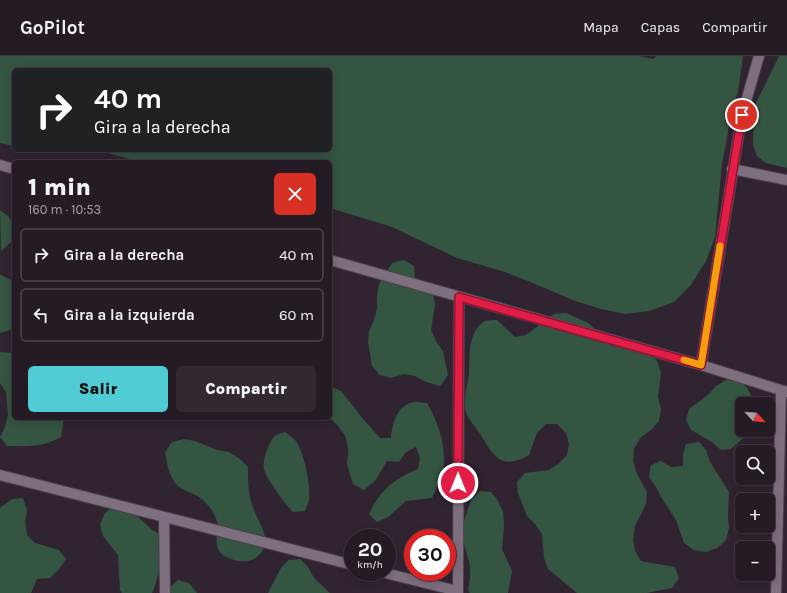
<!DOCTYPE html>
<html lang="es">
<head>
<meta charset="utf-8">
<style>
  body { margin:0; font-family:Karla,sans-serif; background:#312832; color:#f1f3f6; height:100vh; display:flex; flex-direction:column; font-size:15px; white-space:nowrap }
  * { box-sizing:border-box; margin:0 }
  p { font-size:13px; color:#a3a1a7 }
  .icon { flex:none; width:22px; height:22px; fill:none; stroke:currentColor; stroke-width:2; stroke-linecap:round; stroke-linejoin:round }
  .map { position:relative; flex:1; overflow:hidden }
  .side { position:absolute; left:12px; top:104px; width:320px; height:260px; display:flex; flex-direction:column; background:#251b25; border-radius:6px; box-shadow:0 2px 10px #0003,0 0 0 1px #423942 }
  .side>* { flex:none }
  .guide { position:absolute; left:12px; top:12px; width:320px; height:84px; border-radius:6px; box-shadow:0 2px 10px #0003,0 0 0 1px #423942; background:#202124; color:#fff; overflow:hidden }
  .needle { width:26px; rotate:116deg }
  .fabs { position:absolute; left:735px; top:341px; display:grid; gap:8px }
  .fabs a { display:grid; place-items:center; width:40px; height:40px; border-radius:6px; background:#251b25; box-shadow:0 2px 10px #0003,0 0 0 1px #423942; font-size:20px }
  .speed { position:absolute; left:344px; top:473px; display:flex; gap:8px; font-size:20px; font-weight:700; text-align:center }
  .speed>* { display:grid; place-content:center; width:52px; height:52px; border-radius:50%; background:#251b25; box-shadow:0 2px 10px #0003,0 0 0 1px #423942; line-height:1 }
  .speed small { font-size:10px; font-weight:400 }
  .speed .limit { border:6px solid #d22; background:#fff; color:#111 }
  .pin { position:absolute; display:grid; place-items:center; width:34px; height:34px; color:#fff; margin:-17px; border:2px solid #fff; border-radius:50%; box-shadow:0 1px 4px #0007 }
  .me { position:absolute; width:44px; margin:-22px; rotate:0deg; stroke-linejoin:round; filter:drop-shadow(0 0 3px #0008) }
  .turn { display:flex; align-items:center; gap:14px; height:84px; padding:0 16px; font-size:18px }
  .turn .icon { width:52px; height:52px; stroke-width:2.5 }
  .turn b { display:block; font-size:28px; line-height:34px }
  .round { display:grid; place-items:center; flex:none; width:42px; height:42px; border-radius:6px; background:#312832 }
  .summary { display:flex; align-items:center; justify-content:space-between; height:68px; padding:0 16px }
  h1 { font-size:24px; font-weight:800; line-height:30px }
  .action { display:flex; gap:8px; margin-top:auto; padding:8px 16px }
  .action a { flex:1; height:46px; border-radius:6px; background:#51ccd4; color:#111; font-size:16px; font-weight:800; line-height:46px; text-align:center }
  .action a+a { background:#312832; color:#f1f3f6 }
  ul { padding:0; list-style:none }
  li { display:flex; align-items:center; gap:12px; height:54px; margin:0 8px 6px; padding:0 8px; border:2px solid #423942; border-radius:6px }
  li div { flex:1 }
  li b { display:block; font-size:15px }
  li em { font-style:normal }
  header { display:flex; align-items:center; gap:24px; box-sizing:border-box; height:56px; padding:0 20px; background:#251b25; border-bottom:1px solid #423942 }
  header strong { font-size:19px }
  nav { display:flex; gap:22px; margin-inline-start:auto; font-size:14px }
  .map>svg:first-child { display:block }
  .green { fill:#345541 }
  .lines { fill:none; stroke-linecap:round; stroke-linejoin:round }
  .minor-casing { stroke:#4a3f4a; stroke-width:12 }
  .minor { stroke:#7e6f7e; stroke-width:10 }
  .route-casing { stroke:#92132f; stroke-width:10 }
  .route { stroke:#e11d48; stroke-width:7 }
  .slow { stroke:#f59e0b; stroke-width:7 }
</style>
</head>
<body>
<header>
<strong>GoPilot</strong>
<nav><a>Mapa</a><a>Capas</a><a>Compartir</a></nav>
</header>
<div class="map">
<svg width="787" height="537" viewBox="0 0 787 537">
  <rect width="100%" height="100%" fill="#312431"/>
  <!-- green -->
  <path class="green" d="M 0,0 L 639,0 L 653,3 L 657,0 L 743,0 L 738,36 L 730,60 L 727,83 L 722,108 L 715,181 L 706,205 L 691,229 L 674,246 L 649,255 L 625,258 L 601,253 L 575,245 L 528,225 L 505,216 L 457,202 L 392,171 L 330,152 L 330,106 L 141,106 L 97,94 L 330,94 L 330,14 L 14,14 L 14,90 L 0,87 Z
    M 779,0 L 787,0 L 787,112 L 766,107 L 757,100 L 753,89 L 754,51 Z
    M 0,154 L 9,161 L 14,174 L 11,186 L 1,195 Z
    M 404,204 L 414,210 L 415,223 L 426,229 L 433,237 L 435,249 L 431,274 L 436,285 L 443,295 L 448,319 L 440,330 L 426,326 L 415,320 L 404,318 L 391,322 L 380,319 L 372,310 L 368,286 L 369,275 L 374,264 L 377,253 L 377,240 L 379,228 L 392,207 Z
    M 0,218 L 14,226 L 14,273 L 0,277 Z
    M 566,257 L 588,267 L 597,275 L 619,283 L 631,283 L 651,295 L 657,305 L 661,317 L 658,341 L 661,353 L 659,365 L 651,374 L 641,381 L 634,392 L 633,404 L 636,416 L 647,436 L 646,448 L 635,470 L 633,483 L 635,495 L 641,505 L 675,511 L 679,522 L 672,532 L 647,537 L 577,537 L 548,513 L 544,502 L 542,478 L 535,468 L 527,460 L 518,437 L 517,426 L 525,417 L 549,414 L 558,408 L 567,399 L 569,388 L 566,377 L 557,368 L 546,368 L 537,377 L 529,399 C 499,416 493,398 478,375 C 473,367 466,362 465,352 C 464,341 467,330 469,319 C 470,302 467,275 485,265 C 488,264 493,264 497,264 L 515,281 L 526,279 L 554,258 Z
    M 0,296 L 14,297 L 14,362 L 64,362 L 61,381 C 41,392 29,390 7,390 L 0,381 L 5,371 L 8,359 L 6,336 L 0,327 Z
    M 726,324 C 745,325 748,330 754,348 L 742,348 L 742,374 L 750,374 L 749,377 L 731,393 L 721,394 L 712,386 L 691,374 L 686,364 L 689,353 L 708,339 L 716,330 Z
    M 330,330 L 341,335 L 364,364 L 380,382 L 391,382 C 392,368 397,349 414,346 C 417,345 423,347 427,347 C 437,364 445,386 444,407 C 444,419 437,432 432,442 L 406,445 L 388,461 L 377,466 L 369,458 C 380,434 394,423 418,413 L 420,402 L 416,391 L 406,396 L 399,406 L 387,405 L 375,425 L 364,434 L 353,428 C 351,421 348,414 347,407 C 347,403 349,398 348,394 C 348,380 340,371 330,362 Z
    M 285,376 C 288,378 292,381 295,384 C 304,395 311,430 309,444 C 308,448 306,452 305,455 L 293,456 C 286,449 265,421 264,413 C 262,405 269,386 274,381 C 277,378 282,377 285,376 Z
    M 184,383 L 195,385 L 217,394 L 229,396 L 240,403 L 248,411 C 248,423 248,436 252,448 C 256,465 274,482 260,498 C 254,505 246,506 238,505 C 231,503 223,501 219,495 C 213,484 221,471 215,460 C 212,453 205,445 199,441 C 193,437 184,435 178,430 C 169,422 167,407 165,396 L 172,386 Z
    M 699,386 L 706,394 L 710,406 L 729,436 L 728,460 L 729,472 L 726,484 L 717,492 L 706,496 L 694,494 L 684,487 L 676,464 L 661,441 L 656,431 L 649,421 L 651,409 L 661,405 L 671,411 L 683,410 L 683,399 L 686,388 Z
    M 480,435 L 491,436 L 498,445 L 503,456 L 504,469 L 502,493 L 512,515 L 508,537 L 470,537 L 468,534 L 470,522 L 470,510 L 464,488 L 464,465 L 471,444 Z
    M 23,442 L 27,454 L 25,466 L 27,479 L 35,487 L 59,494 L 66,503 L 59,513 L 50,522 L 37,523 L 31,537 L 0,537 L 0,452 L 12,443 Z
    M 115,449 L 135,458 L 152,474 L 163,480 C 162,499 160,520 152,537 L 122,537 L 120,534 L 118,499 L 103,480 L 100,468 L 105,457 Z
    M 300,503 L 308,511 L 314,522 L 330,537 L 268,537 L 281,512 L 289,504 Z
    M 178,524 L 189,527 L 197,537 L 168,537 L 169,532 Z"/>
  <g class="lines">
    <!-- minor casing -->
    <g class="minor-casing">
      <path id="minor" d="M 0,109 L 14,113
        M 732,113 L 787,124
        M 330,204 L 701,309 L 787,336
        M 701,309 L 742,59 L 759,0
        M 0,419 L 353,509
        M 164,461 L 165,537
        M 381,516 L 458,535
        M 458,537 L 459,241
        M 776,537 L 781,335"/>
    </g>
    <!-- minor -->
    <use href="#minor" class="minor"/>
  </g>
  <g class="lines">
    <!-- route casing -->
    <g class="route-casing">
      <path id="route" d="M 458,427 L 459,241 L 701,309 L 742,59"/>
    </g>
    <!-- route -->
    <use href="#route" class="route"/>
    <!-- slow -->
    <path class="slow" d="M 684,304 L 701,309 L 720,190"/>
  </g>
</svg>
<div class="fabs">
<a><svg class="needle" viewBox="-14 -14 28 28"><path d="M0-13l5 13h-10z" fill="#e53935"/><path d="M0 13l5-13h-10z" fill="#a3a1a7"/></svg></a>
<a><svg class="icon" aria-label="search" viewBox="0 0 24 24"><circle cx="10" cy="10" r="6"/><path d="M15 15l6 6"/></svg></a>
<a>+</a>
<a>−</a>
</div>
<div class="speed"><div>20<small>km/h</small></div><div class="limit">30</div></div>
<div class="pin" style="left:742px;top:59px;background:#d93025"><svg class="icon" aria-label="arrive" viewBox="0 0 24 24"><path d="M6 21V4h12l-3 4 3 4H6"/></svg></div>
<svg class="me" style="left:458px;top:427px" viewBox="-20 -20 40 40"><circle r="17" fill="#e11d48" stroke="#fff" stroke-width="3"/><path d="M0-11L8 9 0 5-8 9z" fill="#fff"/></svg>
<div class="guide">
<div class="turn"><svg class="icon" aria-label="right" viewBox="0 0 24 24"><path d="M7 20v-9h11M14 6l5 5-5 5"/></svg><div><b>40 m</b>Gira a la derecha</div></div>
</div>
<section class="side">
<div class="summary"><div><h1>1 min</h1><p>160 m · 10:53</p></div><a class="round" style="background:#d93025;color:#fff"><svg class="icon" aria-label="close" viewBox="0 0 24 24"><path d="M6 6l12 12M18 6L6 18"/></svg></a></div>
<ul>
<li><svg class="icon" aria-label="right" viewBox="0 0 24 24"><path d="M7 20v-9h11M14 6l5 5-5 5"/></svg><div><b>Gira a la derecha</b></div><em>40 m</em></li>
<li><svg class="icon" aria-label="left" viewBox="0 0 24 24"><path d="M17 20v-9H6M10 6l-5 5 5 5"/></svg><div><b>Gira a la izquierda</b></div><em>60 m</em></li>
</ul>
<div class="action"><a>Salir</a><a>Compartir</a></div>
</section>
</div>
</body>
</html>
